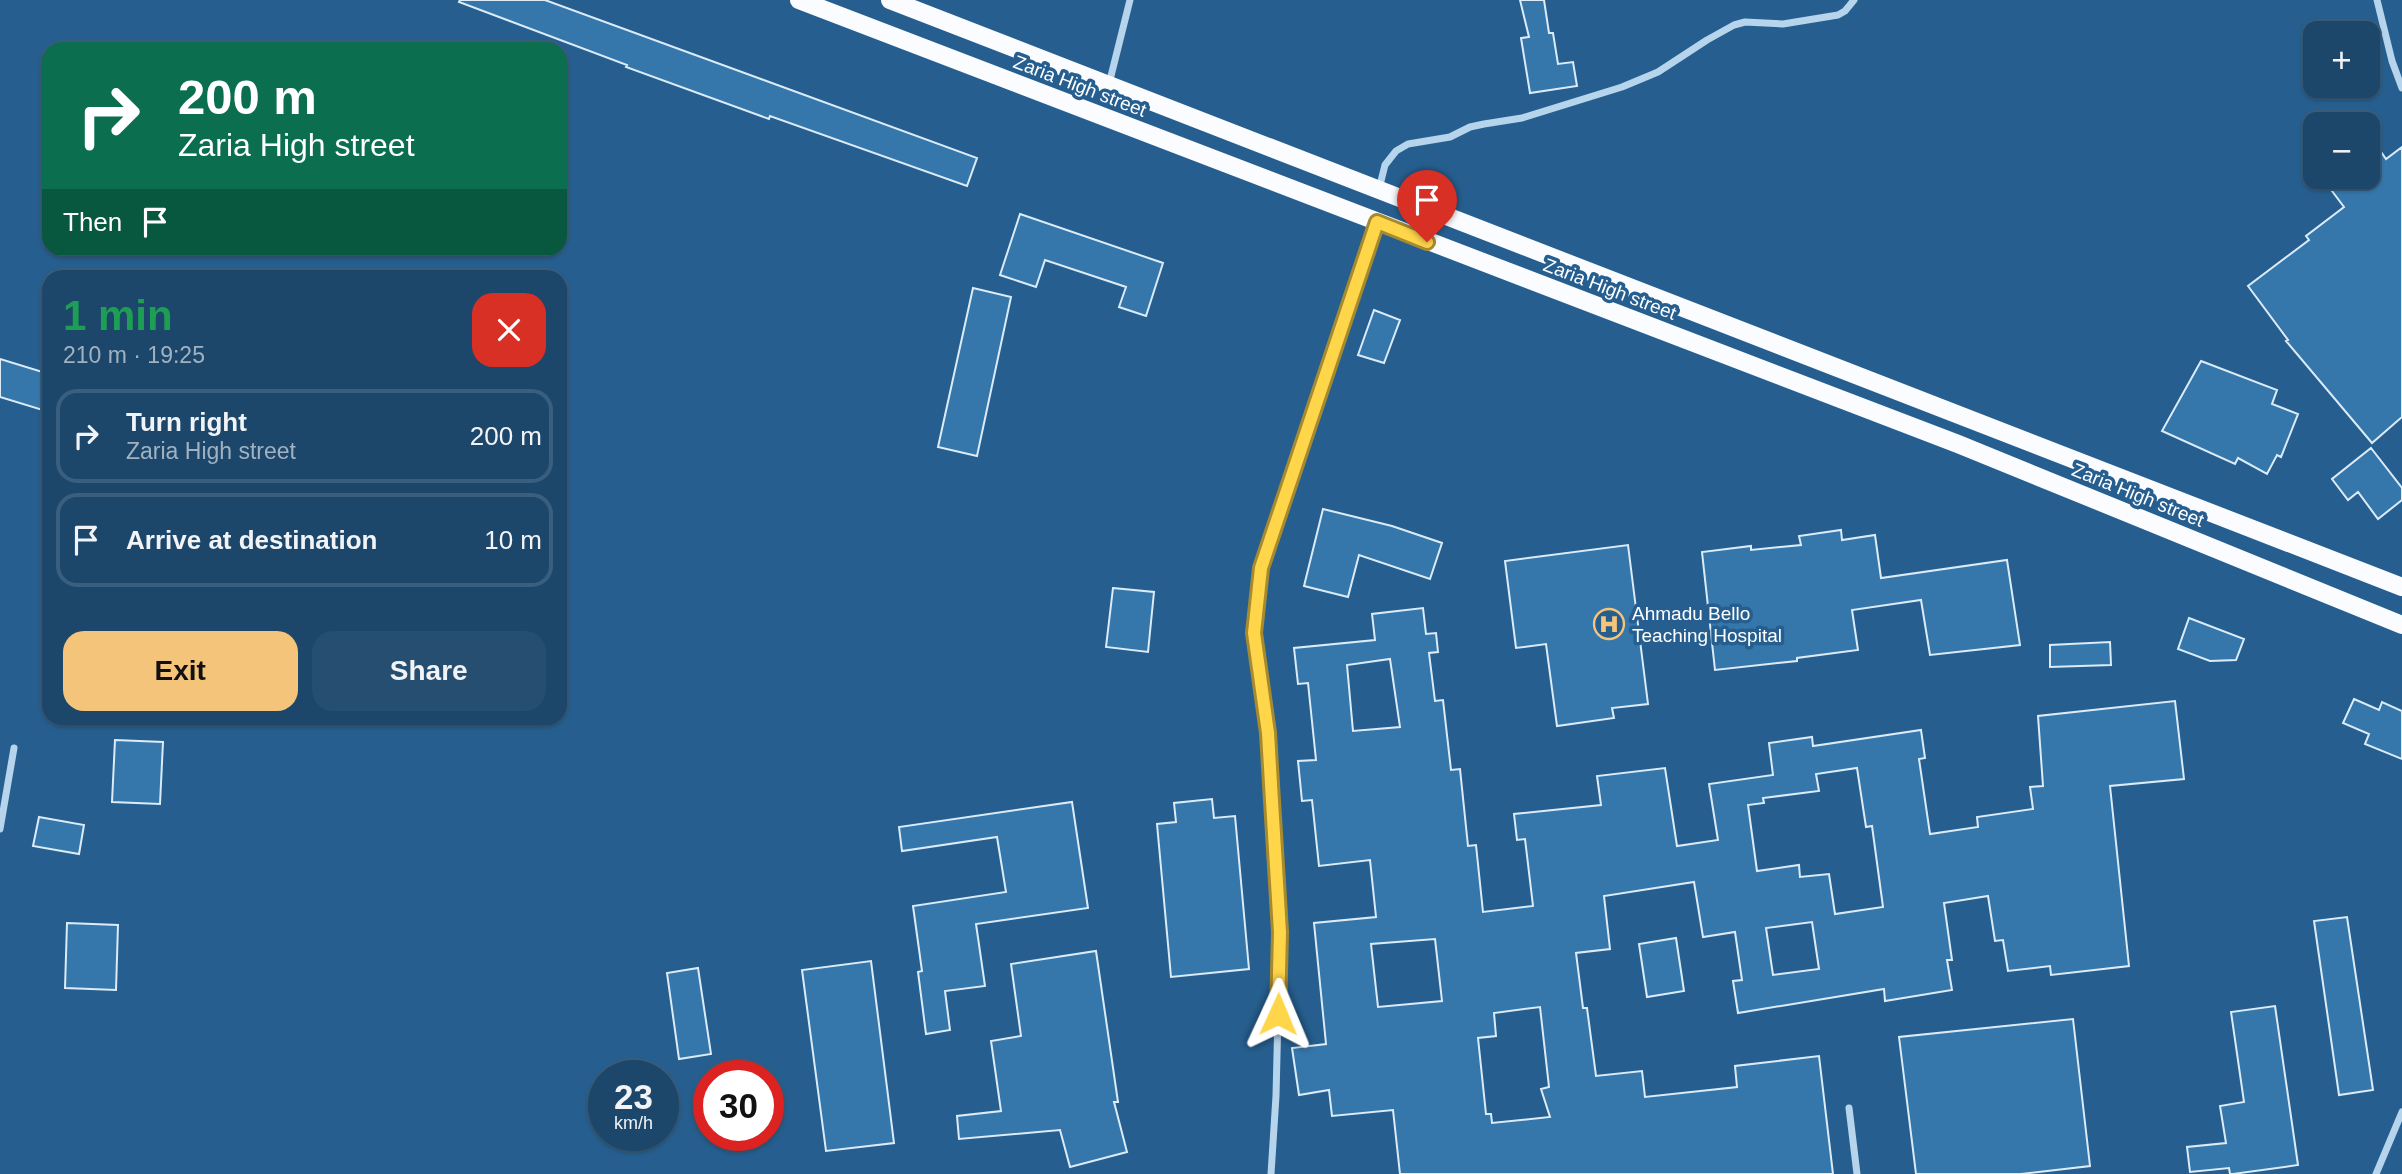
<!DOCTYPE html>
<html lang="en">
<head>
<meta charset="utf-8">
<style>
  body { margin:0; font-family:Helvetica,sans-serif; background:#254e71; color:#f1f3f6; height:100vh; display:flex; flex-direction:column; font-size:26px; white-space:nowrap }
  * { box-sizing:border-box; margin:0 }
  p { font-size:23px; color:#a0b2c1 }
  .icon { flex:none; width:38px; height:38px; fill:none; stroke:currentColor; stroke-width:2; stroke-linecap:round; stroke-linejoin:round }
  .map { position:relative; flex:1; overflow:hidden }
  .sheet { position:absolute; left:42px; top:270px; width:525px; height:455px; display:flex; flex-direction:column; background:#1c476b; border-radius:21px; box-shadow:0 2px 5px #0004,0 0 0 2px #3a5f7e }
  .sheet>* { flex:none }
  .top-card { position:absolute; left:42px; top:42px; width:525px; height:214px; border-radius:21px; box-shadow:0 2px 5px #0004,0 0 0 2px #3a5f7e; background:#0b6e4f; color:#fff; overflow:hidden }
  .buttons { position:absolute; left:2303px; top:21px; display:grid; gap:14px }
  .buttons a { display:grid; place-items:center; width:77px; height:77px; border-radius:14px; background:#1c476b; box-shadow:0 2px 5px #0004,0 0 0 2px #3a5f7e; font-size:35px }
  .speed { position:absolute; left:588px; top:1060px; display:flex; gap:14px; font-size:35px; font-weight:700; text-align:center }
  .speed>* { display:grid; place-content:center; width:91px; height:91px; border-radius:50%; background:#1c476b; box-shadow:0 2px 5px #0004,0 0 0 2px #3a5f7e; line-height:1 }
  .speed small { font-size:18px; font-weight:400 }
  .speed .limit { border:10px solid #d22; background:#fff; color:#111 }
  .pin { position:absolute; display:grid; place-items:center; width:60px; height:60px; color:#fff; margin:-72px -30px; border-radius:50% 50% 50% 0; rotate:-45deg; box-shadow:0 0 7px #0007 }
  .pin .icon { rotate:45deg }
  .me { position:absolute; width:77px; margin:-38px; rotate:1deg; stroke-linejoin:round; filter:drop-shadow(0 0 5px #0008) }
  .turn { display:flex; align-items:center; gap:24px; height:147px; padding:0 21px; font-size:32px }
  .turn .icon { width:91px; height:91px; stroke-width:2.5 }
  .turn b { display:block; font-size:49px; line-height:60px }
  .then { display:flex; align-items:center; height:66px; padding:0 21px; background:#0003; gap:14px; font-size:26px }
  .round { display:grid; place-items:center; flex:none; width:74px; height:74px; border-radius:21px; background:#254e71 }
  .overview { display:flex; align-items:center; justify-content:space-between; height:119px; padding:0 21px }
  h1 { font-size:42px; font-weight:600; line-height:52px; color:#1e9e55 }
  .primary-button { display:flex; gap:14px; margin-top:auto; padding:14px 21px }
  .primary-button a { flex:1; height:80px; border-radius:21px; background:#f5c47b; color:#111; font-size:28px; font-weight:600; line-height:80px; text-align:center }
  .primary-button a+a { background:#254e71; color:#f1f3f6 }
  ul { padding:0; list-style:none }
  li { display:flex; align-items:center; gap:21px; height:94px; margin:0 14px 10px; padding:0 7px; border:4px solid #3a5f7e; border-radius:21px }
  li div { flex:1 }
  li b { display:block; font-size:26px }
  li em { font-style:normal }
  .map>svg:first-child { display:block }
  .building { fill:#3677ab; stroke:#dbebf8; stroke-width:2; fill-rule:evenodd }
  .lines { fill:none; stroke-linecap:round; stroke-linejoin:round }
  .minor { stroke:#b6d4eb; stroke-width:7 }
  .primary { stroke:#fafcff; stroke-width:18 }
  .route-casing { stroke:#a68a30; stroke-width:18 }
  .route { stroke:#ffd54a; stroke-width:12 }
  .labels { text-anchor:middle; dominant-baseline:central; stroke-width:7; stroke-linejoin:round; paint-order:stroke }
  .street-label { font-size:19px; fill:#fff; stroke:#265f8f }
  .poi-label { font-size:19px; fill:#fff; stroke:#265f8f; text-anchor:start }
</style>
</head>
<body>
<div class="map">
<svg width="2402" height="1174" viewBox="0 0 2402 1174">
  <rect width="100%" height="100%" fill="#265f8f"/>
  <!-- building -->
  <path class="building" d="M 460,0 L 545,0 L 977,158 L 967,186 L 770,116 L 769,119 L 626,67 L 627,65 L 459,2 Z
    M 1520,0 L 1544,0 L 1549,33 L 1553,33 L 1558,64 L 1573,62 L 1577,86 L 1530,93 L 1521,38 L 1529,37 Z
    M 2368,133 L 2386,159 L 2402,147 L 2402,417 L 2372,443 L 2286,341 L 2288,340 L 2248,286 L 2309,240 L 2306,236 L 2344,207 L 2329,187 L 2343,177 L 2368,177 Z
    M 1020,214 L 1163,263 L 1146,316 L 1119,307 L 1126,287 L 1045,260 L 1036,287 L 1000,275 Z
    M 973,288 L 1011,297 L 977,456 L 938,447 Z
    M 1374,310 L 1400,320 L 1384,363 L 1358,355 Z
    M 0,359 L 49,374 L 49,412 L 0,397 Z
    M 2201,361 L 2277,390 L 2272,404 L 2298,414 L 2281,457 L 2277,455 L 2267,474 L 2238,458 L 2235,464 L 2162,431 Z
    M 2371,448 L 2402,488 L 2402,500 L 2378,519 L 2358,492 L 2348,500 L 2332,479 Z
    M 1323,509 L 1392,526 L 1442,543 L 1430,579 L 1359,555 L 1348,597 L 1304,586 Z
    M 1841,530 L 1842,540 L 1875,535 L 1881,578 L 2007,560 L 2020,645 L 1930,655 L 1921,600 L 1852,610 L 1858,650 L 1797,658 L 1797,661 L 1715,670 L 1702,552 L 1751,546 L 1751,550 L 1801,545 L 1799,536 Z
    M 1628,545 L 1648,704 L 1612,708 L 1614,718 L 1557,726 L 1546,644 L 1516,648 L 1505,561 Z
    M 1113,588 L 1154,592 L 1148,652 L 1106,647 Z
    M 1423,608 L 1426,634 L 1436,633 L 1438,652 L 1429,653 L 1435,701 L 1443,700 L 1451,770 L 1460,769 L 1468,846 L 1476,845 L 1483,912 L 1533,906 L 1525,839 L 1517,840 L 1514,814 L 1601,805 L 1597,776 L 1665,768 L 1677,846 L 1718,840 L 1709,784 L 1773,775 L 1769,743 L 1812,737 L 1813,746 L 1921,730 L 1925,758 L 1919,759 L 1930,834 L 1978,827 L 1977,817 L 2033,809 L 2030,787 L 2043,786 L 2038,716 L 2175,701 L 2184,779 L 2110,786 L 2129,966 L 2051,975 L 2050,966 L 2008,971 L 2003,940 L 1995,941 L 1988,896 L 1944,903 L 1952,960 L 1947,960 L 1952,990 L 1885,1001 L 1884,989 L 1738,1013 L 1733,981 L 1742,980 L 1735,932 L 1703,937 L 1694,882 L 1604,896 L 1610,949 L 1576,953 L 1583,1008 L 1587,1008 L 1596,1076 L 1642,1071 L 1645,1097 L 1737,1087 L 1735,1066 L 1819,1056 L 1833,1174 L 1400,1174 L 1393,1110 L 1332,1116 L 1329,1090 L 1299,1095 L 1292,1048 L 1326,1044 L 1314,923 L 1376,917 L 1370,860 L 1319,866 L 1312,800 L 1302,801 L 1298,761 L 1316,760 L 1308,683 L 1298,684 L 1294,648 L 1375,640 L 1372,614 ZM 1390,659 L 1400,727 L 1353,731 L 1347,665 ZM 1857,768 L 1866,827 L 1872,826 L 1883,907 L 1835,914 L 1829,874 L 1800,877 L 1799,865 L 1757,871 L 1748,805 L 1764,803 L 1763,798 L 1819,791 L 1816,774 ZM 1812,922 L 1819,969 L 1773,975 L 1766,928 ZM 1435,939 L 1442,1001 L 1378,1007 L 1371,944 ZM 1540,1007 L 1549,1087 L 1541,1089 L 1550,1117 L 1492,1123 L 1491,1114 L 1486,1114 L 1478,1038 L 1496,1036 L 1494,1013 Z
    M 2189,618 L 2244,639 L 2236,660 L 2210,661 L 2178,649 Z
    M 2110,642 L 2111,665 L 2050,667 L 2050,645 Z
    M 2354,699 L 2379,710 L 2382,702 L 2402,711 L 2402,759 L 2365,744 L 2369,734 L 2343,723 Z
    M 115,740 L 163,742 L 160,804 L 112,802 Z
    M 1212,799 L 1214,818 L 1235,816 L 1249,969 L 1171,977 L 1157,824 L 1176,822 L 1174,803 Z
    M 1072,802 L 1088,908 L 976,924 L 985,986 L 945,991 L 950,1030 L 926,1034 L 918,972 L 922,971 L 913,906 L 1006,892 L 997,837 L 902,851 L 899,827 Z
    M 39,817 L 84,825 L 79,854 L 33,846 Z
    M 2347,917 L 2373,1090 L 2339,1095 L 2314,921 Z
    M 67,923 L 118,925 L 116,990 L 65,988 Z
    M 1676,938 L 1684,991 L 1647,997 L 1639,944 Z
    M 1096,951 L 1118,1102 L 1114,1102 L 1127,1152 L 1070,1167 L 1060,1130 L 959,1139 L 957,1116 L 1001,1111 L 991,1041 L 1021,1036 L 1011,964 Z
    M 871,961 L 894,1143 L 826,1151 L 802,970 Z
    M 698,968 L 711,1054 L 679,1059 L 667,973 Z
    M 2275,1006 L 2298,1165 L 2233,1174 L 2230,1174 L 2229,1168 L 2190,1172 L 2187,1147 L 2226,1143 L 2220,1106 L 2244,1102 L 2231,1012 Z
    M 2073,1019 L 2090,1166 L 2021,1174 L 1916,1174 L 1899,1037 Z"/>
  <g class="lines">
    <!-- minor -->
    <path class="minor" d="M 2377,0 L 2392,61 L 2402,88
      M 1109,84 L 1130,0
      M 1379,189 L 1385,165 L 1396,151 L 1408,144 L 1450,137 L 1470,127 L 1484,124 L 1522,118 L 1622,87 L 1658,72 L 1707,40 L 1734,25 L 1745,22 L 1783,24 L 1838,15 L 1845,11 L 1854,0
      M 0,829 L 14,748
      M 1849,1108 L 1857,1174
      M 1271,1174 L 1276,1096 L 1280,932 L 1267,733 L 1254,633 L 1261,568 L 1376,222
      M 2376,1174 L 2402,1112"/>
    <!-- primary -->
    <path class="primary" d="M 799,0 L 1958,444 L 2402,625
      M 890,0 L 2402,587"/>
  </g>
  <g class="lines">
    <!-- route casing -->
    <g class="route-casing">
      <path id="route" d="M 1278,1014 L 1280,932 L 1272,801 L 1268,733 L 1254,633 L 1261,568 L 1377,222 L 1427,242"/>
    </g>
    <!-- route -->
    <use href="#route" class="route"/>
  </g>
  <!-- icons -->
  <defs>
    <g id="hospital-ring" transform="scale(1.575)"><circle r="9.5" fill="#265f8f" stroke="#f5c47b" stroke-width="1.5"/><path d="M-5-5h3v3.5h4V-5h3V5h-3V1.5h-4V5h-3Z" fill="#f5c47b"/></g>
  </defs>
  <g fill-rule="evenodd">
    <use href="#hospital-ring" x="1609" y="624"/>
  </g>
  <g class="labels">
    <!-- street labels -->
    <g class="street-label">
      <text transform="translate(1080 86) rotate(21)">Zaria High street</text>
      <text transform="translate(1610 289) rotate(21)">Zaria High street</text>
      <text transform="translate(2138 495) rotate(22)">Zaria High street</text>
    </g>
    <!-- poi labels -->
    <g class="poi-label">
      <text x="1632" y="613">Ahmadu Bello<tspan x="1632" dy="22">Teaching Hospital</tspan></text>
    </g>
  </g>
</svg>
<div class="buttons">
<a>+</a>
<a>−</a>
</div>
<div class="speed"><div>23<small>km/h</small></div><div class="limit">30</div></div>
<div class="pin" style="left:1427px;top:242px;background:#d93025"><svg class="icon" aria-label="arrive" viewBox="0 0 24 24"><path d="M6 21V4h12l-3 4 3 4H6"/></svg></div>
<svg class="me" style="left:1278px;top:1014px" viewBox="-20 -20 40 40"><path d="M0-17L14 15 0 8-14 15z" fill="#ffd54a" stroke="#fff" stroke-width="4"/></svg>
<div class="top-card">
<div class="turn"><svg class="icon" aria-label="right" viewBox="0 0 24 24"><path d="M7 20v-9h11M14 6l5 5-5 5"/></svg><div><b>200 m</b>Zaria High street</div></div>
<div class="then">Then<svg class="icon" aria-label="arrive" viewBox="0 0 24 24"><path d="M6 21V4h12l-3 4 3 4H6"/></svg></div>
</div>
<section class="sheet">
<div class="overview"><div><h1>1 min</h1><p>210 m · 19:25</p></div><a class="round" style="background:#d93025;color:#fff"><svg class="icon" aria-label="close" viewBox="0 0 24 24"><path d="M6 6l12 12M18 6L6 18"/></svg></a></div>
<ul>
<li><svg class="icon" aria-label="right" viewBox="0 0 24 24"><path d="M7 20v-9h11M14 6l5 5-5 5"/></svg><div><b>Turn right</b><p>Zaria High street</p></div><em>200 m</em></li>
<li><svg class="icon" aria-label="arrive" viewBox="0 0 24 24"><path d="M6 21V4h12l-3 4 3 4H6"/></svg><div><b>Arrive at destination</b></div><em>10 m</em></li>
</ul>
<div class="primary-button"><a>Exit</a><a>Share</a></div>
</section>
</div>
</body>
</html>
